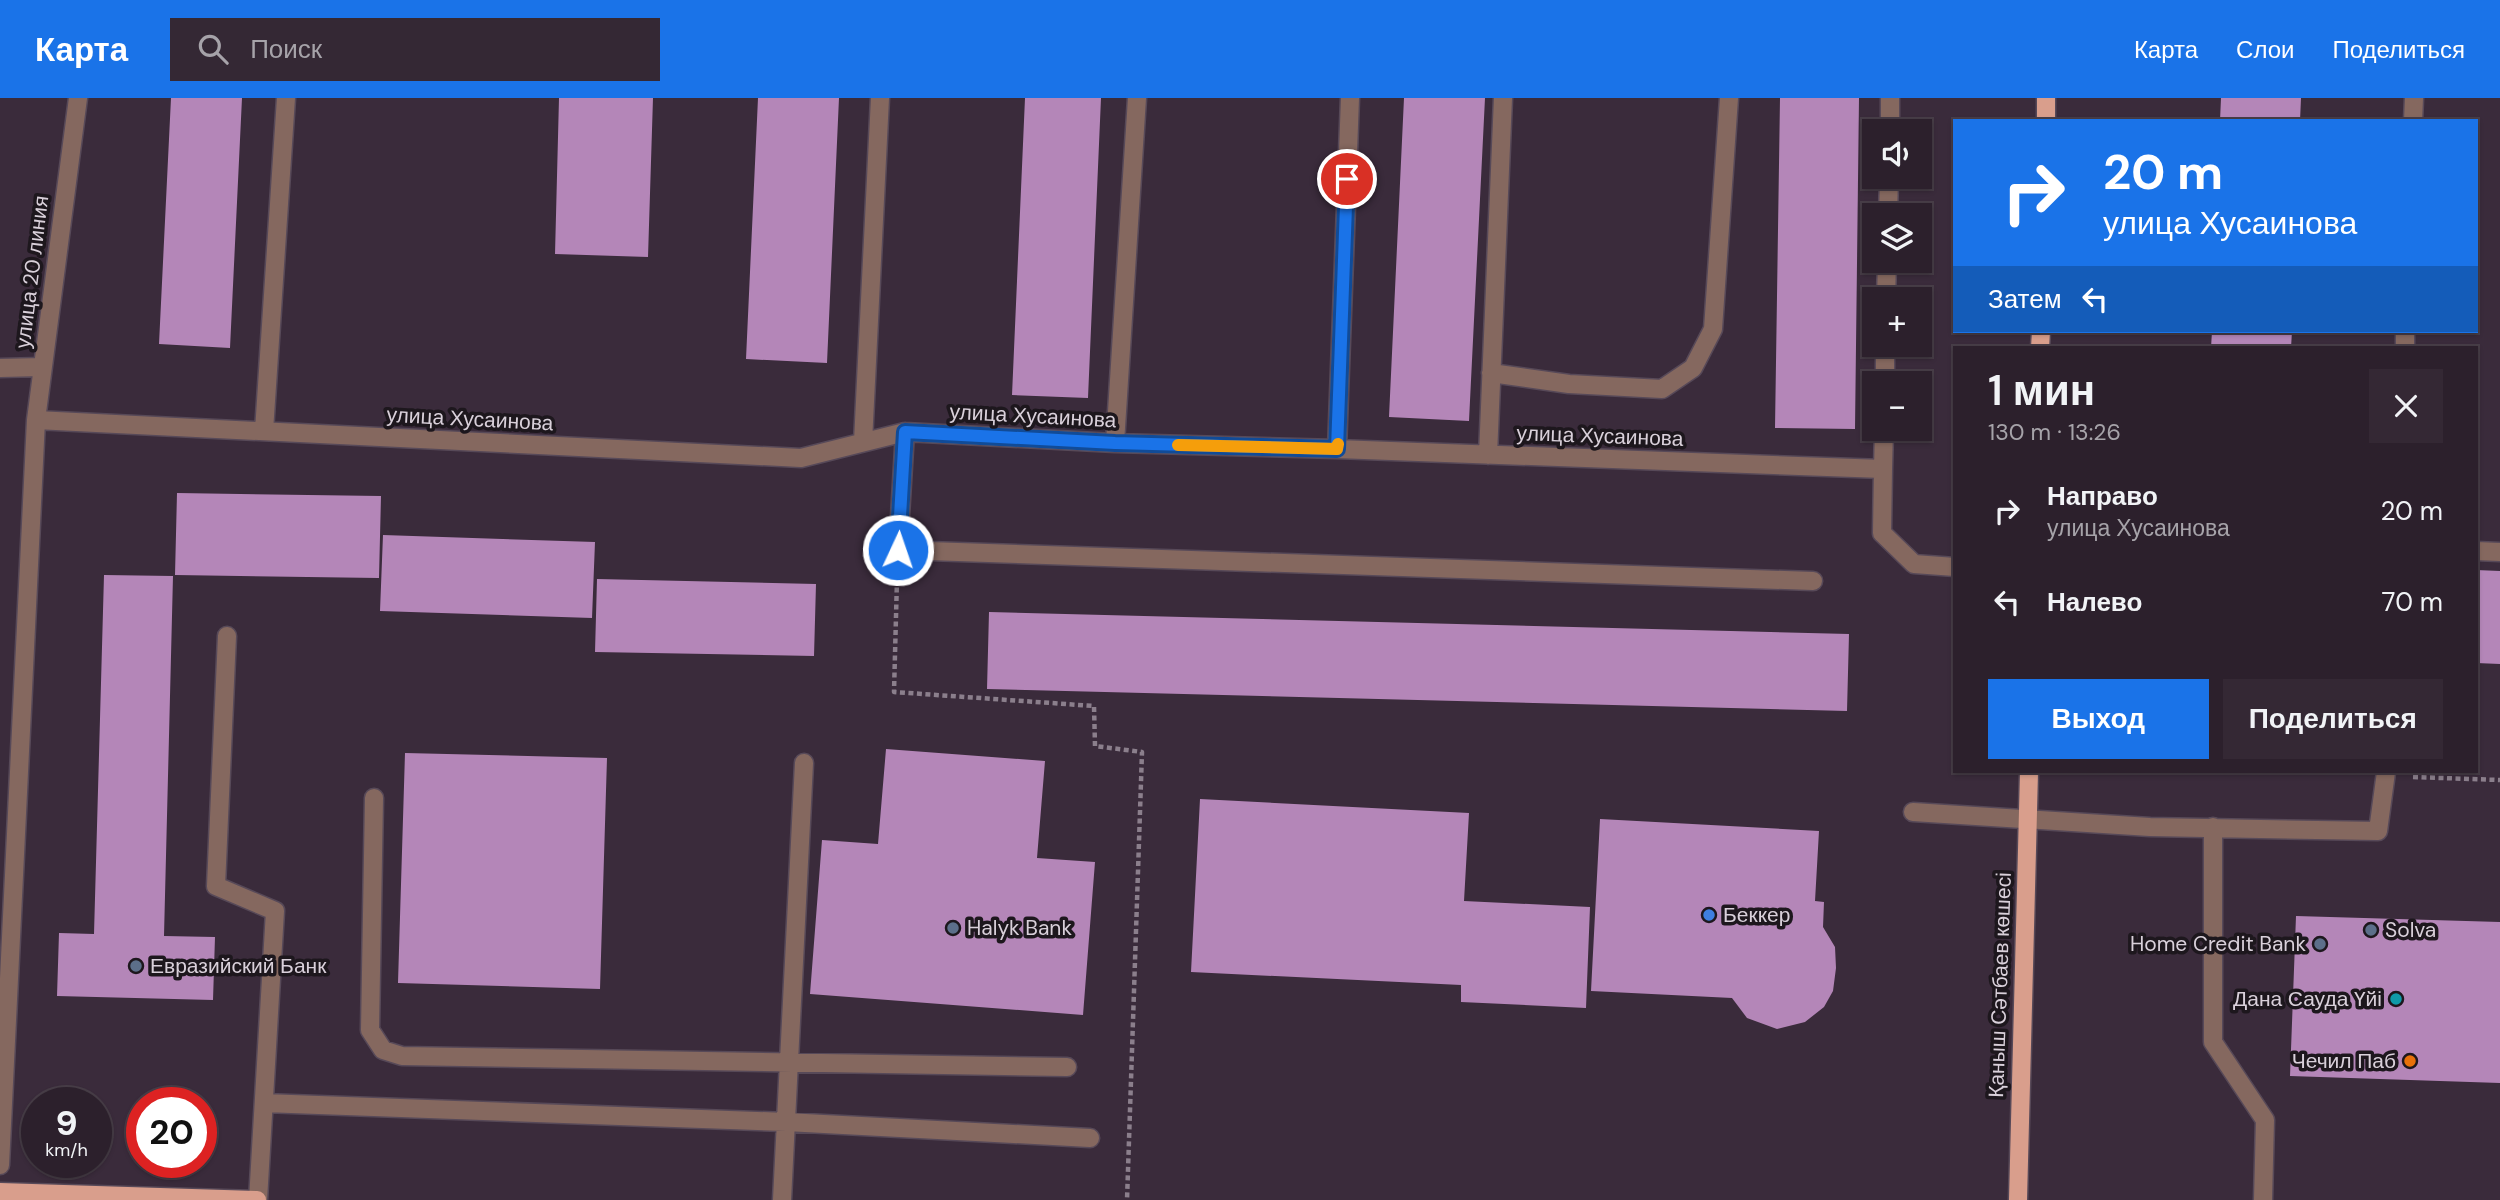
<!DOCTYPE html>
<html lang="ru">
<head>
<meta charset="utf-8">
<style>
  body { margin:0; font-family:"DM Sans",sans-serif; background:#342834; color:#f1f3f6; height:100vh; display:flex; flex-direction:column; font-size:26px; white-space:nowrap }
  * { box-sizing:border-box; margin:0 }
  p { font-size:23px; color:#a6a3a9 }
  .icon { flex:none; width:38px; height:38px; fill:none; stroke:currentColor; stroke-width:2; stroke-linecap:round; stroke-linejoin:round }
  .map { position:relative; flex:1; overflow:hidden }
  .sheet { position:absolute; left:1953px; top:248px; width:525px; height:427px; display:flex; flex-direction:column; background:#2c202c; border-radius:0px; box-shadow:0 2px 5px #0004,0 0 0 2px #483e48 }
  .sheet>* { flex:none }
  .guide { position:absolute; left:1953px; top:21px; width:525px; height:214px; border-radius:0px; box-shadow:0 2px 5px #0004,0 0 0 2px #483e48; background:#1a73e8; color:#fff; overflow:hidden }
  .controls { position:absolute; left:1862px; top:21px; display:grid; gap:14px }
  .controls a { display:grid; place-items:center; width:70px; height:70px; border-radius:0px; background:#2c202c; box-shadow:0 2px 5px #0004,0 0 0 2px #483e48; font-size:35px }
  .speed { position:absolute; left:21px; top:989px; display:flex; gap:14px; font-size:35px; font-weight:700; text-align:center }
  .speed>* { display:grid; place-content:center; width:91px; height:91px; border-radius:50%; background:#2c202c; box-shadow:0 2px 5px #0004,0 0 0 2px #483e48; line-height:1 }
  .speed small { font-size:18px; font-weight:400 }
  .speed .limit { border:10px solid #d22; background:#fff; color:#111 }
  .pin { position:absolute; display:grid; place-items:center; width:60px; height:60px; color:#fff; margin:-30px; border:4px solid #fff; border-radius:50%; box-shadow:0 2px 7px #0007 }
  .me { position:absolute; width:77px; margin:-38px; rotate:3deg; stroke-linejoin:round; filter:drop-shadow(0 0 5px #0008) }
  .turn { display:flex; align-items:center; gap:24px; height:147px; padding:0 35px; font-size:32px }
  .turn .icon { width:91px; height:91px; stroke-width:2.5 }
  .turn b { display:block; font-size:49px; line-height:60px }
  .then { display:flex; align-items:center; height:66px; padding:0 35px; background:#0003; gap:14px; font-size:26px }
  .round { display:grid; place-items:center; flex:none; width:74px; height:74px; border-radius:0px; background:#342834 }
  .overview { display:flex; align-items:center; justify-content:space-between; height:119px; padding:0 35px }
  h1 { font-size:42px; font-weight:600; line-height:52px }
  .action { display:flex; gap:14px; margin-top:auto; padding:14px 35px }
  .action a { flex:1; height:80px; border-radius:0px; background:#1a73e8; color:#fff; font-size:28px; font-weight:600; line-height:80px; text-align:center }
  .action a+a { background:#342834; color:#f1f3f6 }
  ul { padding:0; list-style:none }
  li { display:flex; align-items:center; gap:21px; height:91px; padding:0 35px }
  li div { flex:1 }
  li b { display:block; font-size:26px }
  li em { font-style:normal }
  header { display:flex; align-items:center; gap:42px; box-sizing:border-box; height:98px; padding:0 35px; background:#1a73e8; color:#fff }
  header strong { font-size:33px }
  nav { display:flex; gap:38px; margin-inline-start:auto; font-size:24px }
  .search { width:490px; height:63px; background:#342834; display:flex; align-items:center; gap:18px; box-sizing:border-box; padding:0 24px; border-radius:0px; color:#a6a3a9; font-size:26px }
  .map>svg:first-child { display:block }
  .building { fill:#b486b8 }
  .lines { fill:none; stroke-linecap:round; stroke-linejoin:round }
  .minor-casing { stroke:#574958; stroke-width:21 }
  .major-casing { stroke:#574958; stroke-width:21 }
  .path { stroke:#8b7f8c; stroke-width:4.5; stroke-dasharray:5 3.5; stroke-linecap:butt }
  .minor { stroke:#85685f; stroke-width:18 }
  .major { stroke:#d99e8c; stroke-width:18 }
  .route-casing { stroke:#114b97; stroke-width:18 }
  .route { stroke:#1a73e8; stroke-width:12 }
  .slow { stroke:#f59e0b; stroke-width:12 }
  .shop-dot { fill:#3f7fe0; stroke:#1d171d; stroke-width:2.5 }
  .service-dot { fill:#5c6f8a; stroke:#1d171d; stroke-width:2.5 }
  .culture-dot { fill:#0f9aa8; stroke:#1d171d; stroke-width:2.5 }
  .food-dot { fill:#e8710a; stroke:#1d171d; stroke-width:2.5 }
  .labels { text-anchor:middle; dominant-baseline:central; stroke-width:7; stroke-linejoin:round; paint-order:stroke }
  .street-label { font-size:21px; fill:#d9d0da; stroke:#1d171d }
  .poi-label { font-size:21px; fill:#d9d0da; stroke:#1d171d; text-anchor:start }
</style>
</head>
<body>
<header>
<strong>Карта</strong>
<div class="search"><svg class="icon" aria-label="search" viewBox="0 0 24 24"><circle cx="10" cy="10" r="6"/><path d="M15 15l6 6"/></svg>Поиск</div>
<nav><a>Карта</a><a>Слои</a><a>Поделиться</a></nav>
</header>
<div class="map">
<svg width="2500" height="1102" viewBox="0 0 2500 1102">
  <rect width="100%" height="100%" fill="#3a2b3b"/>
  <!-- building -->
  <path class="building" d="M 171,0 L 242,0 L 230,250 L 159,246 Z
    M 559,0 L 653,0 L 648,159 L 555,156 Z
    M 758,0 L 839,0 L 827,265 L 746,261 Z
    M 1025,0 L 1101,0 L 1088,300 L 1012,297 Z
    M 1404,0 L 1485,0 L 1469,323 L 1389,319 Z
    M 1780,0 L 1859,0 L 1855,331 L 1775,330 Z
    M 2221,0 L 2301,0 L 2300,23 L 2220,23 Z
    M 2212,233 L 2292,233 L 2291,250 L 2211,250 Z
    M 177,395 L 381,398 L 379,480 L 175,477 Z
    M 383,437 L 595,444 L 592,520 L 380,513 Z
    M 2476,472 L 2500,473 L 2500,566 L 2476,565 Z
    M 104,477 L 173,478 L 164,838 L 215,839 L 213,902 L 57,898 L 59,835 L 94,836 Z
    M 597,481 L 816,486 L 814,558 L 595,554 Z
    M 989,514 L 1849,536 L 1847,613 L 987,591 Z
    M 886,651 L 1045,663 L 1037,760 L 1095,764 L 1083,917 L 810,896 L 822,742 L 878,746 Z
    M 405,655 L 607,660 L 600,891 L 398,885 Z
    M 1200,701 L 1469,715 L 1464,803 L 1590,809 L 1586,910 L 1461,904 L 1461,887 L 1191,874 Z
    M 1600,721 L 1819,733 L 1815,803 L 1824,804 L 1823,829 L 1835,849 L 1836,870 L 1833,893 L 1824,909 L 1805,924 L 1777,931 L 1747,920 L 1732,900 L 1591,893 Z
    M 2296,818 L 2500,824 L 2500,985 L 2290,978 Z"/>
  <g class="lines">
    <!-- minor casing -->
    <g class="minor-casing">
      <path id="minor" d="M 2413,23 L 2414,0
        M 1890,33 L 1890,0
        M 1888,117 L 1889,79
        M 1886,201 L 1887,163
        M 2405,250 L 2405,233
        M 0,270 L 42,269
        M 1491,275 L 1569,286 L 1662,291 L 1693,270 L 1713,231 L 1729,0
        M 1885,285 L 1885,247
        M 36,322 L 801,360 L 905,334 L 1115,345 L 1337,351 L 1883,371 L 1882,435 L 1914,466 L 1955,469
        M 264,333 L 286,0
        M 905,334 L 898,452 L 1813,483
        M 863,344 L 880,0
        M 1115,345 L 1137,0
        M 1337,351 L 1350,0
        M 1488,357 L 1503,0
        M 1883,371 L 1884,331
        M 2476,453 L 2500,454
        M 227,538 L 216,788 L 275,813 L 258,1102
        M 374,700 L 370,932 L 383,952 L 402,958 L 1067,969
        M 1913,714 L 2150,729 L 2378,733 L 2386,674
        M 2213,729 L 2213,944 L 2265,1022 L 2263,1102
        M 264,1005 L 786,1024 L 1090,1040
        M 0,1067 L 36,322 L 78,0
        M 782,1102 L 804,665"/>
    </g>
    <!-- major casing -->
    <g class="major-casing">
      <path id="major" d="M 2046,23 L 2046,0
        M 2040,250 L 2041,233
        M 0,1094 L 257,1102
        M 2018,1102 L 2029,674"/>
    </g>
    <!-- path -->
    <path class="path" d="M 897,481 L 894,594 L 1094,608 L 1095,648 L 1142,654 L 1127,1102
      M 2413,679 L 2500,682"/>
    <!-- minor -->
    <use href="#minor" class="minor"/>
    <!-- major -->
    <use href="#major" class="major"/>
  </g>
  <g class="lines">
    <!-- route casing -->
    <g class="route-casing">
      <path id="route" d="M 898,452 L 905,334 L 1115,345 L 1337,351 L 1347,81"/>
    </g>
    <!-- route -->
    <use href="#route" class="route"/>
    <!-- slow -->
    <path class="slow" d="M 1178,347 L 1337,351 L 1338,346"/>
  </g>
  <!-- markers -->
  <circle class="shop-dot" cx="1709" cy="817" r="7"/>
  <g class="service-dot">
    <circle cx="953" cy="830" r="7"/>
    <circle cx="2371" cy="832" r="7"/>
    <circle cx="2320" cy="846" r="7"/>
    <circle cx="136" cy="868" r="7"/>
  </g>
  <circle class="culture-dot" cx="2396" cy="901" r="7"/>
  <circle class="food-dot" cx="2410" cy="963" r="7"/>
  <g class="labels">
    <!-- street labels -->
    <g class="street-label">
      <text transform="translate(32 174) rotate(-83)">улица 20 линия</text>
      <text transform="translate(1033 318) rotate(3)">улица Хусаинова</text>
      <text transform="translate(470 321) rotate(3)">улица Хусаинова</text>
      <text transform="translate(1600 338) rotate(2)">улица Хусаинова</text>
      <text transform="translate(2000 887) rotate(-88)">Қаныш Сәтбаев көшесі</text>
    </g>
    <!-- poi labels -->
    <g class="poi-label">
      <text x="1723" y="817">Беккер</text>
      <text x="967" y="830">Halyk Bank</text>
      <text x="2385" y="832">Solva</text>
      <text x="2306" y="846" text-anchor="end">Home Credit Bank</text>
      <text x="150" y="868">Евразийский Банк</text>
      <text x="2382" y="901" text-anchor="end">Дана Сауда Үйі</text>
      <text x="2396" y="963" text-anchor="end">Чечил Паб</text>
    </g>
  </g>
</svg>
<div class="controls">
<a><svg class="icon" aria-label="sound" viewBox="0 0 24 24"><path d="M4 9h4l5-4v14l-5-4H4zM17 9q2 3 0 6"/></svg></a>
<a><svg class="icon" aria-label="layers" viewBox="0 0 24 24"><path d="M12 4l9 5-9 5-9-5zM3 14l9 5 9-5"/></svg></a>
<a>+</a>
<a>−</a>
</div>
<div class="speed"><div>9<small>km/h</small></div><div class="limit">20</div></div>
<div class="pin" style="left:1347px;top:81px;background:#d93025"><svg class="icon" aria-label="arrive" viewBox="0 0 24 24"><path d="M6 21V4h12l-3 4 3 4H6"/></svg></div>
<svg class="me" style="left:898px;top:452px" viewBox="-20 -20 40 40"><circle r="17" fill="#1a73e8" stroke="#fff" stroke-width="3"/><path d="M0-11L8 9 0 5-8 9z" fill="#fff"/></svg>
<div class="guide">
<div class="turn"><svg class="icon" aria-label="right" viewBox="0 0 24 24"><path d="M7 20v-9h11M14 6l5 5-5 5"/></svg><div><b>20 m</b>улица Хусаинова</div></div>
<div class="then">Затем<svg class="icon" aria-label="left" viewBox="0 0 24 24"><path d="M17 20v-9H6M10 6l-5 5 5 5"/></svg></div>
</div>
<section class="sheet">
<div class="overview"><div><h1>1 мин</h1><p>130 m · 13:26</p></div><a class="round"><svg class="icon" aria-label="close" viewBox="0 0 24 24"><path d="M6 6l12 12M18 6L6 18"/></svg></a></div>
<ul>
<li><svg class="icon" aria-label="right" viewBox="0 0 24 24"><path d="M7 20v-9h11M14 6l5 5-5 5"/></svg><div><b>Направо</b><p>улица Хусаинова</p></div><em>20 m</em></li>
<li><svg class="icon" aria-label="left" viewBox="0 0 24 24"><path d="M17 20v-9H6M10 6l-5 5 5 5"/></svg><div><b>Налево</b></div><em>70 m</em></li>
</ul>
<div class="action"><a>Выход</a><a>Поделиться</a></div>
</section>
</div>
</body>
</html>
